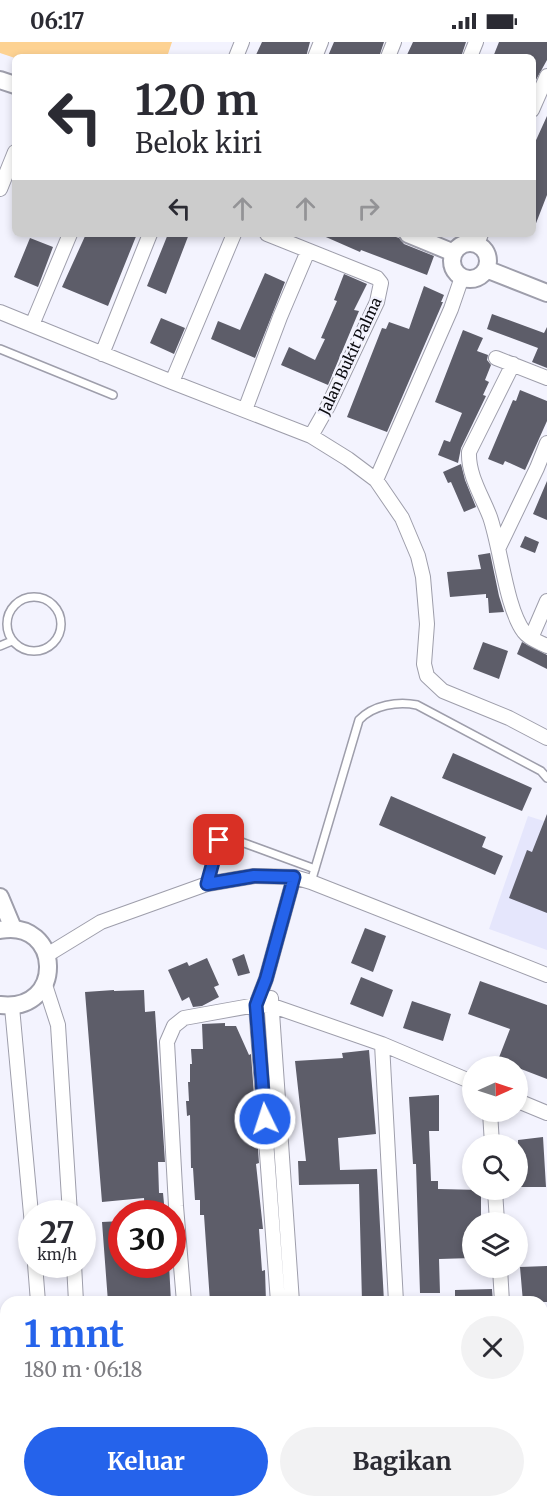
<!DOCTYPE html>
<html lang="id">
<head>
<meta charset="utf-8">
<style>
  body { margin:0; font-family:Merriweather,serif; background:#f2f2f3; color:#2b2b33; height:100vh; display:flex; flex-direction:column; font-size:22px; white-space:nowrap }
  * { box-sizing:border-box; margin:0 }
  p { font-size:20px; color:#7c7c81 }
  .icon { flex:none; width:33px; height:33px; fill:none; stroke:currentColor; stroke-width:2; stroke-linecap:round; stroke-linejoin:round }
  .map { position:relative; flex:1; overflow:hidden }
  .drawer { position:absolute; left:0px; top:1254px; width:548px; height:212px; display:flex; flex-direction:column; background:#fff; border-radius:18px 18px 0 0; box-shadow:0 3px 9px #0003 }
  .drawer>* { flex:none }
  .top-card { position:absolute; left:12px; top:12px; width:524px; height:183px; border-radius:9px; box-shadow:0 3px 9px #0003; background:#fff; color:#2b2b33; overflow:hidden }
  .needle { width:39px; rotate:87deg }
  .tools { position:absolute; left:462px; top:1014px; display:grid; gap:12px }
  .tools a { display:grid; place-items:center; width:66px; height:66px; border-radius:50%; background:#fff; box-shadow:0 3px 9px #0003; font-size:30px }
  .speed { position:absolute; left:18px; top:1158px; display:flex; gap:12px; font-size:30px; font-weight:700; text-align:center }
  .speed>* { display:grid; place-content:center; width:78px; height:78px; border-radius:50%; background:#fff; box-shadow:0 3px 9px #0003; line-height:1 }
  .speed small { font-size:15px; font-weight:400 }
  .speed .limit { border:9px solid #d22; background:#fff; color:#111 }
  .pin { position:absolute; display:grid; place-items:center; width:51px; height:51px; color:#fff; margin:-26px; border-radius:12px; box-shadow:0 3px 9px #0006 }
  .me { position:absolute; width:66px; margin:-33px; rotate:356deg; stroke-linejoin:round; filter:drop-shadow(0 0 4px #0008) }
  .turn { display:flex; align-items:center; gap:21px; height:126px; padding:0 24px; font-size:27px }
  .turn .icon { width:78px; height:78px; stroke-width:2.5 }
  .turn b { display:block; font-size:42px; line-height:51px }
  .lanes { display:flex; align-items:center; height:57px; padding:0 24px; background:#0003; justify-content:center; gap:30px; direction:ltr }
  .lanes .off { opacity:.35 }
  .round { display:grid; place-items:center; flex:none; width:63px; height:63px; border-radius:32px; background:#f2f2f3 }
  .headline { display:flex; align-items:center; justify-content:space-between; height:102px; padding:0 24px }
  h1 { font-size:36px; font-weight:700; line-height:45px; color:#2563eb }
  .action { display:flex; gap:12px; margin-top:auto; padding:12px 24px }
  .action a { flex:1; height:69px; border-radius:36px; background:#2563eb; color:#fff; font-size:24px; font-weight:700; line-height:69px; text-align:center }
  .action a+a { background:#f2f2f3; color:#2b2b33 }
  .status { display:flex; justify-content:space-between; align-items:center; height:42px; padding:0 30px; background:#fff; direction:ltr }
  .status svg { height:16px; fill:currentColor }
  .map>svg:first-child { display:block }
  .built { fill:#e5e6fc }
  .green { fill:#fdd292 }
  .building { fill:#5d5d69 }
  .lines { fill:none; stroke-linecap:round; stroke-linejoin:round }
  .service-casing { stroke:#9e9eab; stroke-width:10 }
  .minor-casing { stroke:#9e9eab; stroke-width:16 }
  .tertiary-casing { stroke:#9e9eab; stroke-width:20 }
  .service { stroke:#fff; stroke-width:7 }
  .minor { stroke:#fff; stroke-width:14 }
  .tertiary { stroke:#fff; stroke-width:16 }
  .route-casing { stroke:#184099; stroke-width:15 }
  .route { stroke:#2563eb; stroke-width:10 }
  .labels { text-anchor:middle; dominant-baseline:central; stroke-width:5; stroke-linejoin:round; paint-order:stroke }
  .street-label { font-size:15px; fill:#0b0b0f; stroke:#f3f3fe }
</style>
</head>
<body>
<div class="status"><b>06:17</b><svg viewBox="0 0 49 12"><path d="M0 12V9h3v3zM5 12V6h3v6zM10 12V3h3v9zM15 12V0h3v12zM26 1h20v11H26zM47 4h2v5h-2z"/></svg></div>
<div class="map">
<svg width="547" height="1465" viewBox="0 0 547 1465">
  <rect width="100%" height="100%" fill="#f3f3fe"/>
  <!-- built -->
  <path class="built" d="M 528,774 L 547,780 L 547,908 L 489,887 Z"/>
  <!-- green -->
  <path class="green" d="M 0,0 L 172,0 L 167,15 L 15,16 L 0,11 Z"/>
  <!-- building -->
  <path class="building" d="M 262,0 L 310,0 L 306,15 L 255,15 Z
    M 334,0 L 384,0 L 379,15 L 325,15 L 326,13 L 328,14 Z
    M 413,0 L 466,0 L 461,15 L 406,15 Z
    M 499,0 L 547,0 L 547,18 L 532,45 L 532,15 L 493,15 Z
    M 547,74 L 547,153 L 533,189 L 532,107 Z
    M 86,192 L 137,192 L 108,264 L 62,245 Z
    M 168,192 L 189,192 L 166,252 L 147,244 Z
    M 319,192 L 387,192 L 399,196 L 404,202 L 434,214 L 427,233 L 361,208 L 360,210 Z
    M 30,196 L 53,205 L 38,245 L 14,235 Z
    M 265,231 L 285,240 L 255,316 L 211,297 L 218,279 L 240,288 Z
    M 344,232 L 367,242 L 354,268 L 359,269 L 328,343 L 281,323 L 289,305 L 315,318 L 325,297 L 321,296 L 337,259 L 334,258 Z
    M 424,244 L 444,253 L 441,260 L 443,260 L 387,390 L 347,375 L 382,286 L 386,287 L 389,280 L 409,287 Z
    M 492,272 L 544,291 L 547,285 L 547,326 L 532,320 L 538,306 L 487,287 Z
    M 161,276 L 185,286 L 174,312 L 150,301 Z
    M 463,288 L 483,296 L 477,309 L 488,313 L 487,318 L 491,323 L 485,338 L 489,340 L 483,353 L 486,354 L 461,406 L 458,421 L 438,413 L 444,398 L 450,400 L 462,371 L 435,360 Z
    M 520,348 L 547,359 L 547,379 L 525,428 L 505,419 L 503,423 L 488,417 L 513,358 L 516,359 Z
    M 461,422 L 465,438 L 476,465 L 464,470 L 451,440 L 448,441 L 443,430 Z
    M 547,439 L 547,478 L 533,472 Z
    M 525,494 L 539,500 L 535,511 L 520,505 Z
    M 490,511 L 499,554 L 504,570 L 489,571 L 488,556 L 486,556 L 486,552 L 450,555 L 447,530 L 481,527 L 478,513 Z
    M 483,600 L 508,609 L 499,637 L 473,627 Z
    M 522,600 L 547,613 L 547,627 L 517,612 Z
    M 453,711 L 532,746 L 522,769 L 442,736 Z
    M 391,754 L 486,795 L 482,805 L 503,814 L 495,833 L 379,783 Z
    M 547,772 L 547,871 L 509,856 L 527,808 L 532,810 Z
    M 365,886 L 386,894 L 373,930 L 351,921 Z
    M 244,912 L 250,931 L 238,934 L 232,917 Z
    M 207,916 L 219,943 L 214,945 L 219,955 L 202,964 L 193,965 L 189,955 L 182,959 L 168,928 L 187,920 L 189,924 Z
    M 361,935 L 393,948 L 383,975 L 350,962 Z
    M 480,939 L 547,963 L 547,1037 L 498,1018 L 510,987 L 468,972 Z
    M 114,948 L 114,949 L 144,948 L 145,970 L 155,969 L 165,1120 L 158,1120 L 159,1151 L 163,1151 L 165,1172 L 145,1172 L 144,1156 L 102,1160 L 85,950 Z
    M 412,959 L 451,972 L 443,999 L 403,986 Z
    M 225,981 L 225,984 L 236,984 L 249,1013 L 251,1012 L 259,1121 L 256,1122 L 263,1187 L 259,1187 L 262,1229 L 265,1228 L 266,1260 L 210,1260 L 204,1173 L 200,1173 L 200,1158 L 195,1158 L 193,1126 L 191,1126 L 190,1073 L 187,1074 L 186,1059 L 189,1059 L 188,1040 L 190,1040 L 190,1022 L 192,1022 L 191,1007 L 203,1007 L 202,982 Z
    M 369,1008 L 376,1092 L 338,1096 L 340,1128 L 377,1127 L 384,1260 L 362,1260 L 359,1142 L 299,1143 L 298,1119 L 306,1119 L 295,1019 L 343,1016 L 342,1011 Z
    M 439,1053 L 439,1089 L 429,1089 L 431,1139 L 438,1139 L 438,1147 L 481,1148 L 481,1180 L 472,1180 L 472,1216 L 439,1217 L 440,1251 L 420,1251 L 416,1122 L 413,1122 L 409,1055 Z
    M 543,1095 L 546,1145 L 518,1145 L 518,1098 Z
    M 122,1179 L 122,1222 L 169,1222 L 171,1260 L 108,1260 L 102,1180 Z
    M 547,1224 L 547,1260 L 523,1260 L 520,1225 Z
    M 492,1247 L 493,1260 L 455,1260 L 455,1248 Z"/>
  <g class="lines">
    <!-- service casing -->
    <g class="service-casing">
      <path id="service" d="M 0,307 L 113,353
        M7 582a27 27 0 1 1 54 0a27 27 0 1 1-54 0Z
        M 0,604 L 12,599
        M 311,840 L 359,678 C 373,663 398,659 417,663 L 541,729 L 547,736
        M 207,842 L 219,797 L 225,794 L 315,827"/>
    </g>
    <!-- minor casing -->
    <g class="minor-casing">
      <path id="minor" d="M 236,15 L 242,0
        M 315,15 L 321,0
        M 388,15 L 394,0
        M 470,15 L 476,0
        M 532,68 L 547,34
        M 0,147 L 15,110
        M 267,192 L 377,236 L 381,241 L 377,260 L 328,364 L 311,394
        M 477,202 L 481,192
        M 0,270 L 172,340 L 311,394 L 348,417 L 376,438 L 402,476 L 418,514 L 423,535 L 427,582 L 424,622 L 427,634 L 443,649 L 509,676 L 547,696
        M 32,283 L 70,192
        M 102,312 L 150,192
        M 496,316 L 547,336
        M 513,322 L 469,410 C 468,433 482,454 490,475 C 501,507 506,566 524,590 C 529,597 539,600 547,604
        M 172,340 L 234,192
        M 245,368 L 280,275 L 308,209
        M 376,438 L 451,267 L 462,235
        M 499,505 L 537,426 L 547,401
        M 531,596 L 547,559
        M 47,913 L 101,880 L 207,842 L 254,834 L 294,835 L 311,840 L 547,933
        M 45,943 L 58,983 L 70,1172
        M 271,956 L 292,1260
        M 12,965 L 32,1183
        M 382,1002 L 396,1260
        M 518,1059 L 547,1071
        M 490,1070 L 492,1102
        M 495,1148 L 497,1180
        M 35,1222 L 38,1260
        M 74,1222 L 76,1260
        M 500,1226 L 502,1260
        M 184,1260 L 176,1164 L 167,1000 L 174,984 L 184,976 L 256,963 L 273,964 L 382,1002 L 472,1040
        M 278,1260 L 256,963 L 266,937 L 294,835
        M 542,1304 L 547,1303
        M 542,1407 L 547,1407
        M 542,1420 L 547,1419
        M 307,1460 L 307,1465
        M 65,1465 L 65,1460
        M 88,1465 L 88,1460"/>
    </g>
    <!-- tertiary casing -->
    <g class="tertiary-casing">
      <path id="tertiary" d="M 0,38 L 15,43
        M 408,192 L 454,211
        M452 219a18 18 0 1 1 36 0a18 18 0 1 1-36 0Z
        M 486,227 L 547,251
        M 0,855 L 13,886
        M 0,888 C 62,876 66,971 0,963"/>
    </g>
    <!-- service -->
    <use href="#service" class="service"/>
    <!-- minor -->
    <use href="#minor" class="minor"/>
    <!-- tertiary -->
    <use href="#tertiary" class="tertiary"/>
  </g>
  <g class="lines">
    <!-- route casing -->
    <g class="route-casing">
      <path id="route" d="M 219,798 L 207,842 L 254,834 L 294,835 L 266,937 L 256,963 L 265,1077"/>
    </g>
    <!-- route -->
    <use href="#route" class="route"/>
  </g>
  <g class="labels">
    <!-- street labels -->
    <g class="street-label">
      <text transform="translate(350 314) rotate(-65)">Jalan Bukit Palma</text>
    </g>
  </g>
</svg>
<div class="tools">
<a><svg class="needle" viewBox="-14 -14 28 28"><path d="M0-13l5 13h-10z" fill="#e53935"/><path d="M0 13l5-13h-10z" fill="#7c7c81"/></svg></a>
<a><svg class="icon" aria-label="search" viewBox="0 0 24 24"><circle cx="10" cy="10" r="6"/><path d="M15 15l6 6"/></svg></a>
<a><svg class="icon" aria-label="layers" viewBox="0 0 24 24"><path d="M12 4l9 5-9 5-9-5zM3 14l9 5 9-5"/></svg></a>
</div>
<div class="speed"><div>27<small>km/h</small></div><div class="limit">30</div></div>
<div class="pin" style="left:219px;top:798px;background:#d93025"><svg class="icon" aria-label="arrive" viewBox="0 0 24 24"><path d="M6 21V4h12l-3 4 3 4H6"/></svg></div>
<svg class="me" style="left:265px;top:1077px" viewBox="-20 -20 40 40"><circle r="17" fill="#2563eb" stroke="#fff" stroke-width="3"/><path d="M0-11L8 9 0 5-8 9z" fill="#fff"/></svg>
<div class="top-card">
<div class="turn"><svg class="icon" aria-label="left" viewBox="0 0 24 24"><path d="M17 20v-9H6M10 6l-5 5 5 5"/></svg><div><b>120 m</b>Belok kiri</div></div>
<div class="lanes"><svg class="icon" aria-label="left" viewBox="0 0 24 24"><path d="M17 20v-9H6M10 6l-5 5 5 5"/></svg><svg class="icon off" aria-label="ahead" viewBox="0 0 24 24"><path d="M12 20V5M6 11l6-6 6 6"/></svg><svg class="icon off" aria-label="ahead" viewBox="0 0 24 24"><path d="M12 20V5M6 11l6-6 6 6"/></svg><svg class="icon off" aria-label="right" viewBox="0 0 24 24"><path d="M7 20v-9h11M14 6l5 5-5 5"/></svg></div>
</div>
<section class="drawer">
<div class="headline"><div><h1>1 mnt</h1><p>180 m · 06:18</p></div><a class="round"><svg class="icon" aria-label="close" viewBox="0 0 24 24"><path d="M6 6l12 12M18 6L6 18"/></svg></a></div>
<div class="action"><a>Keluar</a><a>Bagikan</a></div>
</section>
</div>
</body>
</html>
